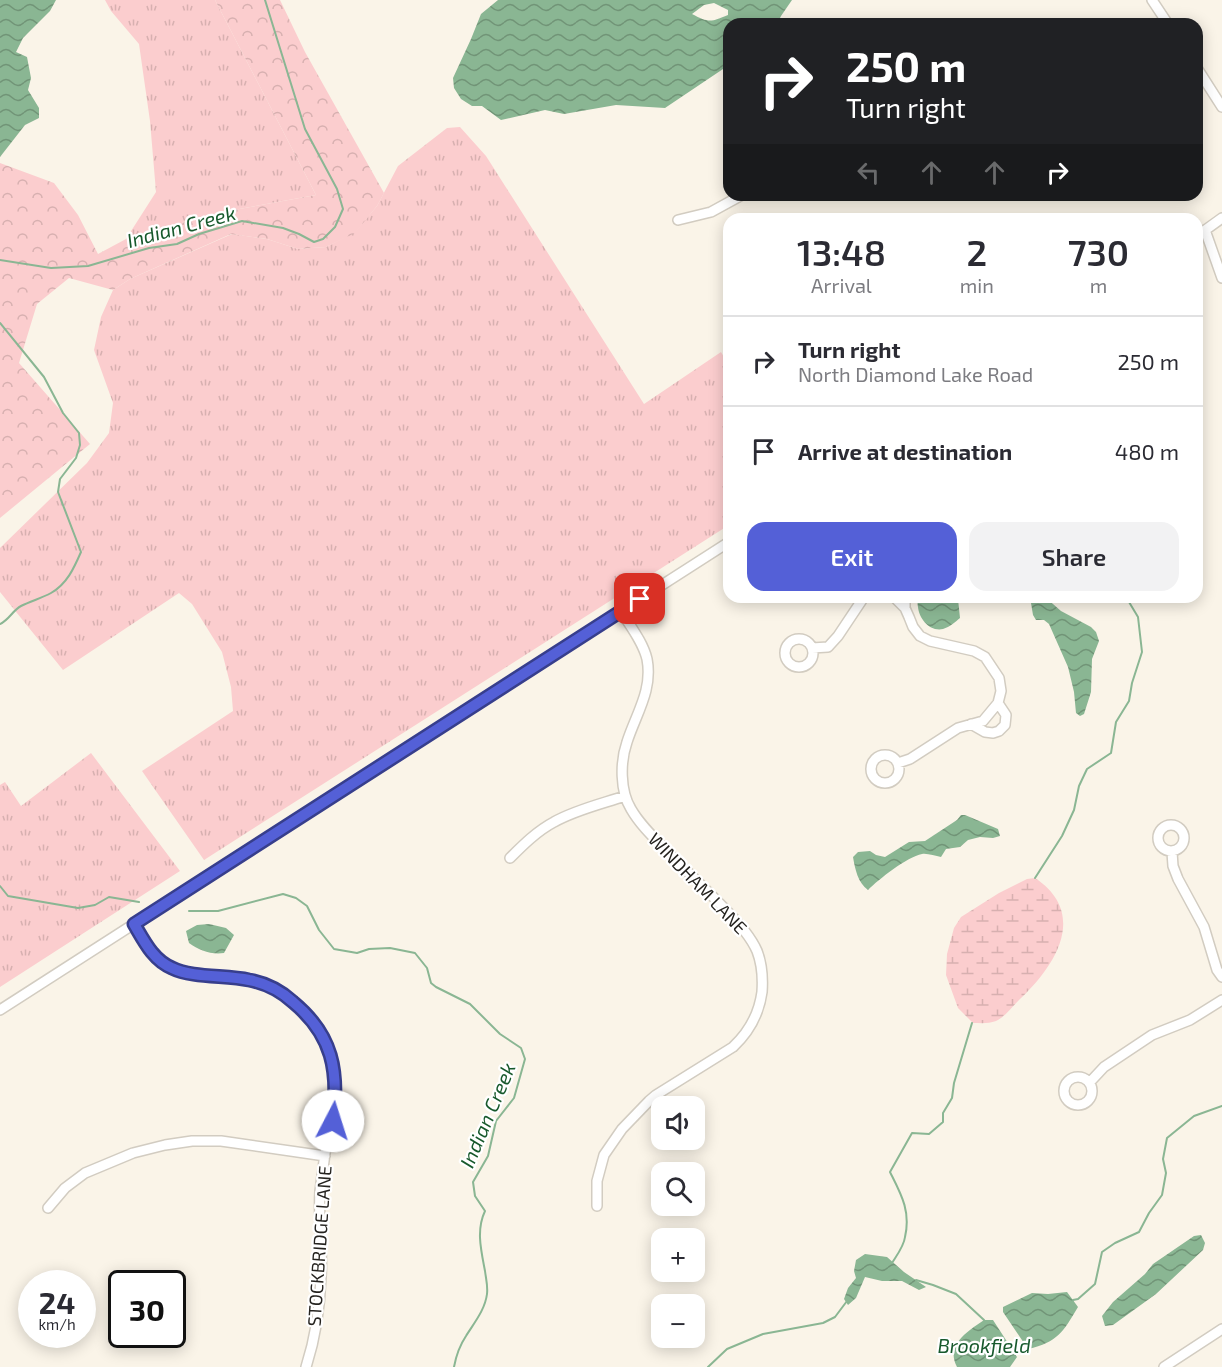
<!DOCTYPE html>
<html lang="en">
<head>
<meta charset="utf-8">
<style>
  body { margin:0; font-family:"Exo 2",sans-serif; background:#f2f2f3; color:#2b2b33; height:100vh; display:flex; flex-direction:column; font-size:22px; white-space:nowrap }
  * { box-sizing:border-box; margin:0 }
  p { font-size:20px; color:#7c7c81 }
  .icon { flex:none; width:33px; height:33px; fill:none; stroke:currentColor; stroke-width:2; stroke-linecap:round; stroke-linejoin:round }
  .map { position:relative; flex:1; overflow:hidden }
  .sheet { position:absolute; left:723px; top:213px; width:480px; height:390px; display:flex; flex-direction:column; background:#fff; border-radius:18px; box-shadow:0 3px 15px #0003 }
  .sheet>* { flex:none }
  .banner { position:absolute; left:723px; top:18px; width:480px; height:183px; border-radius:18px; box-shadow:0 3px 15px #0003; background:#202124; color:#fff; overflow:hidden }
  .fabs { position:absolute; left:651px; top:1096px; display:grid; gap:12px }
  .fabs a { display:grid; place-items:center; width:54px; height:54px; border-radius:12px; background:#fff; box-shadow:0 3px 15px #0003; font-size:30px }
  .speed { position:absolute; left:18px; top:1270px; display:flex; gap:12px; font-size:30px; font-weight:700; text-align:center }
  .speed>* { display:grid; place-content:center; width:78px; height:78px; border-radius:50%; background:#fff; box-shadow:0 3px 15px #0003; line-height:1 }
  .speed small { font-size:15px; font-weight:400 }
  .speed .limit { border:3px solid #111; border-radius:9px; background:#fff; color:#111 }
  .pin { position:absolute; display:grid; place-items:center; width:51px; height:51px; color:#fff; margin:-26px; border-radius:12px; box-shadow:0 3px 9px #0006 }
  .me { position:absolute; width:66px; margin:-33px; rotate:5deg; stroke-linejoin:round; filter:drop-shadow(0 0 4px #0008) }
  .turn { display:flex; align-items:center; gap:21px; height:126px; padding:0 24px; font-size:27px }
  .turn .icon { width:78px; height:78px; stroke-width:2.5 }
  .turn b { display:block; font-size:42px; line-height:51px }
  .lanes { display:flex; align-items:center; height:57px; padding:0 24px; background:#0003; justify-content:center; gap:30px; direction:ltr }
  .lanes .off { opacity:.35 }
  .eta { display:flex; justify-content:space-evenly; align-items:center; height:102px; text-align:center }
  .eta b { font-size:36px; font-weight:600; line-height:42px }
  .cta { display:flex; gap:12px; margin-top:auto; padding:12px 24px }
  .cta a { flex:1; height:69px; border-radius:18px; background:#5460d7; color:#fff; font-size:24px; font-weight:600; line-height:69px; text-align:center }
  .cta a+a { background:#f2f2f3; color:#2b2b33 }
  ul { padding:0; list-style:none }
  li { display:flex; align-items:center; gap:18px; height:90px; padding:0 24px; border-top:2px solid #e1e1e2 }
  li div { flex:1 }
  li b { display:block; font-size:22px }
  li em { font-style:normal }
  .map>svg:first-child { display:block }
  .grass { fill:url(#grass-tufts) }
  .forest { fill:url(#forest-crowns) }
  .wetland { fill:url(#wetland-marsh) }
  .water { fill:url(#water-waves); fill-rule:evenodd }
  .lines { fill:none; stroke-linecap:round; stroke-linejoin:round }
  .stream { stroke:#8ab693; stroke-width:2 }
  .minor-casing { stroke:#d2ccc1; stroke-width:12 }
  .minor { stroke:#fff; stroke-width:9 }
  .route-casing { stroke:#373e8c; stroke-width:15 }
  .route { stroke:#5460d7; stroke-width:10 }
  .labels { text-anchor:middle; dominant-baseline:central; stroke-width:4.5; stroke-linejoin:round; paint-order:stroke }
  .street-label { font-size:18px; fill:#25231f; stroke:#fff }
  .water-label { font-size:20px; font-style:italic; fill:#17592c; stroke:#fff }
</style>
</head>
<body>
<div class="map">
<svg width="1222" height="1367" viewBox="0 0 1222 1367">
  <defs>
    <pattern id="grass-tufts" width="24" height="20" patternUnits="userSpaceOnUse" patternTransform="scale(1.5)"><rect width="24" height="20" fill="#fbcdce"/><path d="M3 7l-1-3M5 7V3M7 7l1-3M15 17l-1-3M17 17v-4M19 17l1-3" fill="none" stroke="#d7b0b0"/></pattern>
    <pattern id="forest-crowns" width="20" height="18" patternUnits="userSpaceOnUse" patternTransform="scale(1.5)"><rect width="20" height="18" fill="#fbcdce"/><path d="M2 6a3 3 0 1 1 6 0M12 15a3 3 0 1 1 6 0" fill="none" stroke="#d7b0b0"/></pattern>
    <pattern id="wetland-marsh" width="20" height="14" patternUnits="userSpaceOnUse" patternTransform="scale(1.5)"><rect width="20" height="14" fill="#fbcdce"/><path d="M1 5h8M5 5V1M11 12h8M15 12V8" fill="none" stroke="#d7b0b0"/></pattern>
    <pattern id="water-waves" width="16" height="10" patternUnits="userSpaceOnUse" patternTransform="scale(1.5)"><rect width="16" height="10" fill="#8ab693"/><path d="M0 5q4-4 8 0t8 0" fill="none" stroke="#719477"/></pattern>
  </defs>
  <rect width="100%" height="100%" fill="#faf4e8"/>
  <!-- grass -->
  <path class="grass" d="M 105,0 L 215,0 L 316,195 L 217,213 L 126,239 L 156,192 L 150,121 L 139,44 L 111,11 Z
    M 460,127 L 486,156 L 644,404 L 721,352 L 729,366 L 729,525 L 204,860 L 142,771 L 233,711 L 231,687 L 222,652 L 192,604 L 179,593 L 63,670 L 0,592 L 0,548 L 87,463 L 109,433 L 113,403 L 94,350 L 101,317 L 113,290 L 130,279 L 232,234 L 267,239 L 298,249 L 326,247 L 355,232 L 377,206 L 398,166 L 447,128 Z
    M 91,753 L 180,871 L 0,987 L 0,785 L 5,782 L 21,806 Z"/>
  <!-- forest -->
  <path class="forest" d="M 215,0 L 280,0 L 305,52 L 384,193 L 377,206 L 355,233 L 326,247 L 298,249 L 267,239 L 231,234 L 130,279 L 113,290 L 69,278 L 37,304 L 19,363 L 90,444 L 0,518 L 0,163 L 54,183 L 78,215 L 98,254 L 126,239 L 217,213 L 316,195 Z"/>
  <!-- wetland -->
  <path class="wetland" d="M 1035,878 C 1089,914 1055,966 1020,999 C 1013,1006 1005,1017 996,1021 C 988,1024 981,1023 973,1023 L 958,1008 L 946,975 L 947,954 L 954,928 L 961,917 L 999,893 L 1027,879 Z"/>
  <!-- water -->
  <path class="water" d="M 0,0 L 56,0 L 50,11 L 23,38 L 16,52 L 27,57 L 31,78 L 28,90 L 39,108 L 39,118 L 25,125 L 0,157 Z
    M 498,0 L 792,0 L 781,16 L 777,24 L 729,24 L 729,65 L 665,108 L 616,105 L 564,114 L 545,110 L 501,120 L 482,106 L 472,106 L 461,99 L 454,88 L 453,78 L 471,39 L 481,14 ZM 714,3 L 728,10 L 728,15 C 711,22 709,23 692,14 L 704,5 Z
    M 919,597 L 957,597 L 958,599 L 960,618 C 955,622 950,627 943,629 C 930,632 919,619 918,607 C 917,603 918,600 919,597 Z
    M 1030,597 L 1045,597 L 1061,611 L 1091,627 L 1096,632 L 1099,641 L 1092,659 L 1091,692 L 1084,714 L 1080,716 L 1076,713 L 1074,692 L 1068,667 L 1049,624 L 1044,620 L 1036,620 L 1033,615 Z
    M 961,815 L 965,815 L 998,829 L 1000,836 L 993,838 L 980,837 L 968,840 L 960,847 L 946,849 L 941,857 C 935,856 927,853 922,854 C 907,857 879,879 868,890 C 858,883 855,869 853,857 L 858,852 L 870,851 L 876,855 L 885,857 L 909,842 L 925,841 L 957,820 Z
    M 209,924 L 226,928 L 234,935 L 224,953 C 211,955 199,950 189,943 L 186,931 L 197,925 Z
    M 1201,1235 L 1205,1243 L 1203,1250 L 1156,1294 L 1113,1325 L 1105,1326 L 1102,1316 L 1113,1302 L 1145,1274 L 1153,1264 L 1194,1236 Z
    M 865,1254 L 887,1257 L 904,1272 L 926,1287 L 919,1290 L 902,1281 L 882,1281 L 865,1277 L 856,1298 L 848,1305 L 844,1299 L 848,1288 L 856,1278 L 854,1271 L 856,1260 Z
    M 1067,1292 L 1078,1307 C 1063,1332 1058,1342 1028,1349 L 1003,1312 L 1003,1307 L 1032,1293 L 1048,1294 Z
    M 984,1320 L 993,1320 L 1017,1357 L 1010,1367 L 957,1367 C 945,1345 968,1331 984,1320 Z"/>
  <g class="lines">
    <!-- stream -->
    <path class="stream" d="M 0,260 L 51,268 L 88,266 L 149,248 L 177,244 L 199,234 L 242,221 L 283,228 L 299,234 L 314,242 L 323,239 L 335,227 L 343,209 L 337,189 L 305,129 L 265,0
      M 0,323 L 44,377 L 63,413 L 79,433 L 80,445 L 76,458 L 60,479 L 58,492 L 81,552 C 74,568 67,584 51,593 C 42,598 31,601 21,606 C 13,610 9,620 0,624
      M 1035,878 L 1062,836 L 1074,810 L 1079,786 L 1087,769 L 1111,753 L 1116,722 L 1129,701 L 1132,683 L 1142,652 L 1138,617 L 1126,597
      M 0,886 L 8,896 L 78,908 L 95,905 L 109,897 L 139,902
      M 189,911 L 218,911 L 283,894 L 296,898 L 307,906 L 319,930 L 334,949 L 357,953 L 369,949 L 390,948 L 415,953 L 427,968 L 431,983 L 436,987 L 470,1004 L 500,1034 L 521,1048 L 525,1059 L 514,1098 L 496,1121 L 488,1156 L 473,1182 L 475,1196 L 485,1211 C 476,1230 481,1250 485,1271 C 486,1279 488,1286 487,1294 C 485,1310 474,1323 466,1336 C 460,1345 456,1356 454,1367
      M 892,1263 C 897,1255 904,1246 905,1237 C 911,1211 901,1194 890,1172 L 912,1133 L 929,1134 L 943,1122 L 943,1113 L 952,1098 L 954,1083 L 972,1023
      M 916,1280 L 933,1285 L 956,1294 L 984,1320
      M 1073,1300 L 1078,1299 L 1095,1284 L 1102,1252 L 1115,1243 L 1139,1232 L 1149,1213 L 1162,1195 L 1166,1173 L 1163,1159 L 1167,1138 L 1194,1116 L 1222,1106
      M 1013,1350 L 1023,1342
      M 708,1367 L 727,1349 L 763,1334 L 823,1323 L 835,1317 L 847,1301"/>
    <!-- minor casing -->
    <g class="minor-casing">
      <path id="minor" d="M 1152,0 L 1168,24
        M 1197,68 L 1222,107
        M 678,220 L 711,212 L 742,195
        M 1205,230 L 1222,278
        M 1197,236 L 1222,218
        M 894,597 L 905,608
        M785 653a14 14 0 1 1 28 0a14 14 0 1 1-28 0Z
        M 812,648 L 828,647 L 838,636 L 864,597
        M 971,724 L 985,732 L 993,733 L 999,731 L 1005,725 L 1006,715 L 998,703
        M871 769a14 14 0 1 1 28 0a14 14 0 1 1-28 0Z
        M 898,763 L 910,759 L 958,728 L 983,721 L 998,703 L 1001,691 L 999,678 L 985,657 L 974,651 L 930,641 L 920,636 L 913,627 L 909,617 L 905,608 L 905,597
        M1158 838a13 13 0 1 1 26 0a13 13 0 1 1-26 0Z
        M 1172,852 L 1173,866 L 1178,879 L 1204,927 L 1217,970 L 1222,977
        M 510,858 C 523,845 537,831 554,822 C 575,810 601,804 625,796
        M 133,924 C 141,937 148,952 160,961 C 189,984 240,970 274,989 C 303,1004 323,1029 332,1061 C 337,1079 336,1100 333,1119 C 332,1128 328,1137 326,1146 C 324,1161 322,1176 320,1191 C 318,1220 323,1249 321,1277 C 320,1307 315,1339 306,1367
        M 0,1010 L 729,542
        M1064 1091a14 14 0 1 1 28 0a14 14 0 1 1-28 0Z
        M 1090,1082 L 1104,1067 L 1152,1035 L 1190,1020 L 1222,1000
        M 597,1206 L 597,1181 L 604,1155 L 622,1129 L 649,1101 L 656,1095 L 733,1047 C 749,1032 759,1014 762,992 C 763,978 762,964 757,951 C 750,935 737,921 724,908 C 704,887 683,868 663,847 C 651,835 639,823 631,809 C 620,791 620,762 627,742 C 636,714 653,690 647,659 C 643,642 630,626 621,611
        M 48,1208 L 65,1188 L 85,1173 L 133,1153 L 165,1145 L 192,1141 L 221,1141 L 325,1156
        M 1164,1367 L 1222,1329"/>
    </g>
    <!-- minor -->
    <use href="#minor" class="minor"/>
  </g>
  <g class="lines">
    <!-- route casing -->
    <g class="route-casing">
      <path id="route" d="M 333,1121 C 339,1071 333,1035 293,1002 C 281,991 265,983 249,980 C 226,975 192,978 172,968 C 153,960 144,941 134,924 L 640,599"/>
    </g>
    <!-- route -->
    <use href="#route" class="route"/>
  </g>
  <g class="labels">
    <!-- street labels -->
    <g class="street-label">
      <text transform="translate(698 883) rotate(46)">WINDHAM LANE</text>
      <text transform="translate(319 1246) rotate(-86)">STOCKBRIDGE LANE</text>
    </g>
    <!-- water labels -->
    <g class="water-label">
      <text transform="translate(181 226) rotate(-15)">Indian Creek</text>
      <text transform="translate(487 1115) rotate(-67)">Indian Creek</text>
      <text x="984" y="1345">Brookfield</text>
    </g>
  </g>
</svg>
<div class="fabs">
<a><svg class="icon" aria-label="sound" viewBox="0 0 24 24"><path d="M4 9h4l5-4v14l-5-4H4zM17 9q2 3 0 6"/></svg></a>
<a><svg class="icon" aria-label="search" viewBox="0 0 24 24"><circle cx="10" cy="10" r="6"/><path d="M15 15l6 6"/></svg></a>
<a>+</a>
<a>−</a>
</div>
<div class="speed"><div>24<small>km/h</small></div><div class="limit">30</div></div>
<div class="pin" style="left:640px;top:599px;background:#d93025"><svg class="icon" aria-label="arrive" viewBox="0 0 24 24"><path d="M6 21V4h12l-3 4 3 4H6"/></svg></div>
<svg class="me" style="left:333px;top:1121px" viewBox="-20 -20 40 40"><circle r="19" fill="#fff"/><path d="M0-13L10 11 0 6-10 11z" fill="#5460d7"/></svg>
<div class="banner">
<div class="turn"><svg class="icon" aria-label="right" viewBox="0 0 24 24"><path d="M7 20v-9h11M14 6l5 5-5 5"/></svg><div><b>250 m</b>Turn right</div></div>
<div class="lanes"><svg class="icon off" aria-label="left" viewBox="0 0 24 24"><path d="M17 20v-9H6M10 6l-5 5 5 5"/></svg><svg class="icon off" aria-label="ahead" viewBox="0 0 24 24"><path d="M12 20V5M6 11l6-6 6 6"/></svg><svg class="icon off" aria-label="ahead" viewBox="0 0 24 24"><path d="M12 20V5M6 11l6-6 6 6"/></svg><svg class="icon" aria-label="right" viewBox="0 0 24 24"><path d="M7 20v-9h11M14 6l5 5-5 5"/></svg></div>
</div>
<section class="sheet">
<div class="eta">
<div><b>13:48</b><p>Arrival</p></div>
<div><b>2</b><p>min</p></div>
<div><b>730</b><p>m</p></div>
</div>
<ul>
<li><svg class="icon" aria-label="right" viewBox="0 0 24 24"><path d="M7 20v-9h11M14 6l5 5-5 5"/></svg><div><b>Turn right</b><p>North Diamond Lake Road</p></div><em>250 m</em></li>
<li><svg class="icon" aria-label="arrive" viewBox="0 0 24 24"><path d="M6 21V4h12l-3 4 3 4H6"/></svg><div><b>Arrive at destination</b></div><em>480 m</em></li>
</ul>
<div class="cta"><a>Exit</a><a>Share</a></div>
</section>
</div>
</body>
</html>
